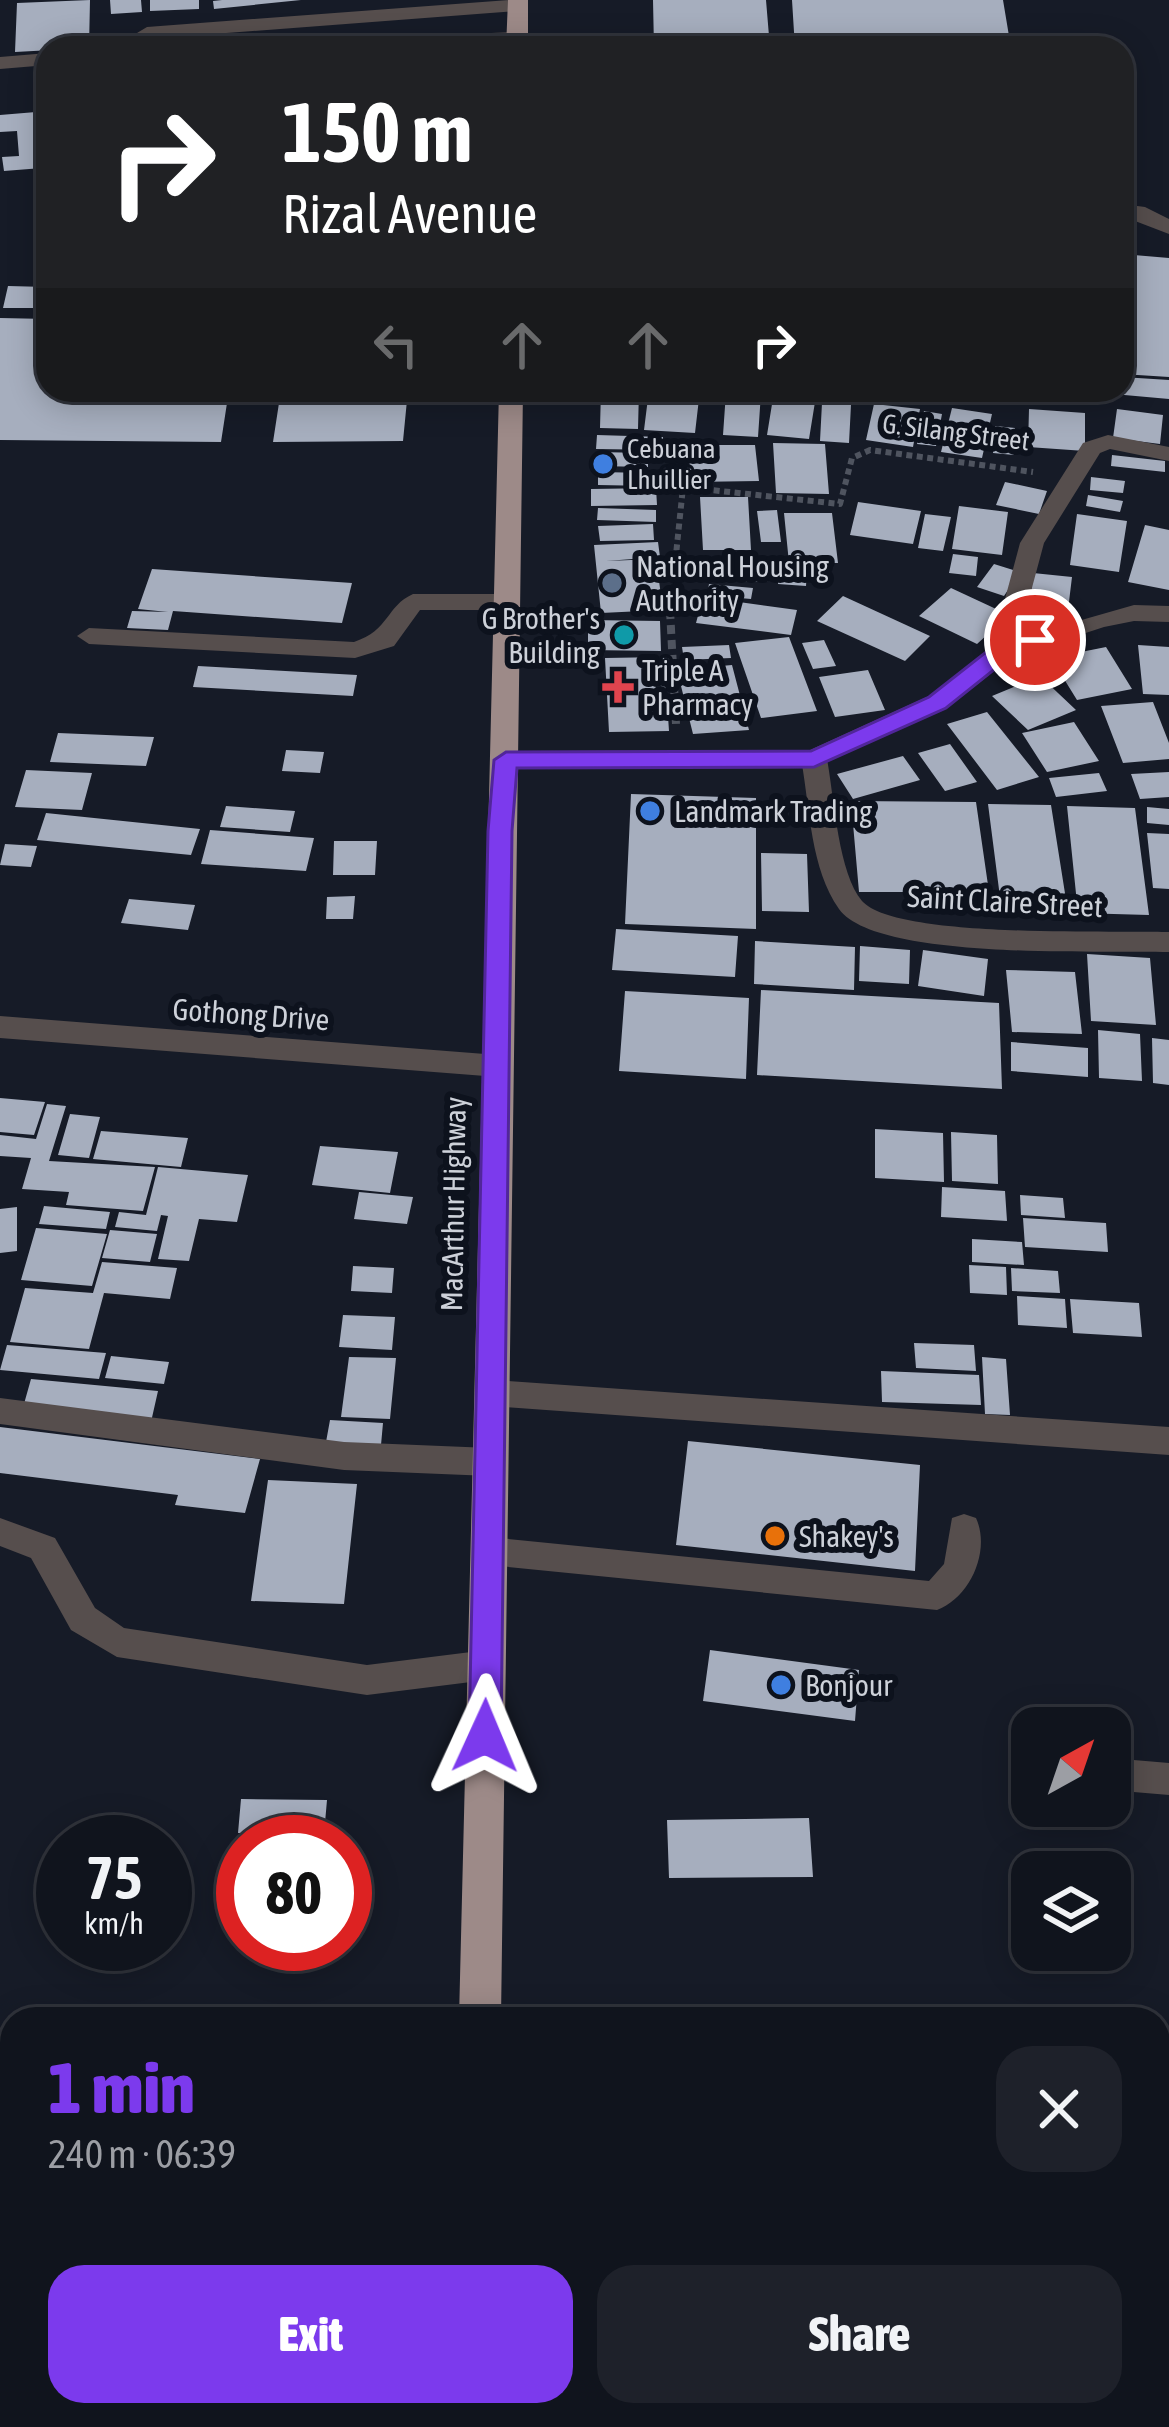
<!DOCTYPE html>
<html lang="en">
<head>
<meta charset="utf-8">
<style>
  body { margin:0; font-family:"Asap Condensed",sans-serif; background:#1e212a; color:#f1f3f6; height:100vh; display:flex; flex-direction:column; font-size:45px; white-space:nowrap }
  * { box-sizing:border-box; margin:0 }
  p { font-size:39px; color:#9c9ea4 }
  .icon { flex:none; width:66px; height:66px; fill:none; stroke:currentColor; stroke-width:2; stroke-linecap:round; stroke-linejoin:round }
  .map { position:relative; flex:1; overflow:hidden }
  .details { position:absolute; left:0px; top:2007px; width:1170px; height:420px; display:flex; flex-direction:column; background:#10141d; border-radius:36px 36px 0 0; box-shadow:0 6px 30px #0003,0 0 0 3px #30333b }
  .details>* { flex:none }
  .banner { position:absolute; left:36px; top:36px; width:1098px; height:366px; border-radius:36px; box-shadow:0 6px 30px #0003,0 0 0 3px #30333b; background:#202124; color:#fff; overflow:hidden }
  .needle { width:78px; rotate:40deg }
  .controls { position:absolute; left:1011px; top:1707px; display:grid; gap:24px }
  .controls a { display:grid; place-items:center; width:120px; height:120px; border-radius:24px; background:#10141d; box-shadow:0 6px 30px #0003,0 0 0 3px #30333b; font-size:60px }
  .speed { position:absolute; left:36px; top:1815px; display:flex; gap:24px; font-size:60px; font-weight:700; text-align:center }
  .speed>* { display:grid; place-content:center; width:156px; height:156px; border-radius:50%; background:#10141d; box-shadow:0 6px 30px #0003,0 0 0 3px #30333b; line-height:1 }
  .speed small { font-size:30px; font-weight:400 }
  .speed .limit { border:18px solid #d22; background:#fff; color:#111 }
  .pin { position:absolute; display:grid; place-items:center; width:102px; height:102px; color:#fff; margin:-51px; border:6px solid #fff; border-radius:50%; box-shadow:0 3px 12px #0007 }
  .me { position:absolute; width:132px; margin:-66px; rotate:1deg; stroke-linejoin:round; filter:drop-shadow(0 0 9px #0008) }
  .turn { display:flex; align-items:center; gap:42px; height:252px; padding:0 48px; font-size:54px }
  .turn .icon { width:156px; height:156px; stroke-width:2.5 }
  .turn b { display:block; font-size:84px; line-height:102px }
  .lanes { display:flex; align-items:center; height:114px; padding:0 48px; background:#0003; justify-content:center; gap:60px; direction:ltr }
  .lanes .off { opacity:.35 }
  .round { display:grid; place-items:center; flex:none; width:126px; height:126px; border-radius:36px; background:#1e212a }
  .headline { display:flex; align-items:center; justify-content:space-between; height:204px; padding:0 48px }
  h1 { font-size:72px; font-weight:800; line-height:90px; color:#7c3aed }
  .cta { display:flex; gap:24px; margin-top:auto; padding:24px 48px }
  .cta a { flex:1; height:138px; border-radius:36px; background:#7c3aed; color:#fff; font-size:48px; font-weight:800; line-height:138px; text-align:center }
  .cta a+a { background:#1e212a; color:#f1f3f6 }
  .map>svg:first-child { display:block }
  .building { fill:#a6aebe }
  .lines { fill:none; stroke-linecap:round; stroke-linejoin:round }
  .path-far1 { stroke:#4f545f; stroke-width:6; stroke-dasharray:6 4.5; stroke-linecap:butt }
  .path { stroke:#4f545f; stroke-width:8; stroke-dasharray:9 6; stroke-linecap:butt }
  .service { fill:#564e4d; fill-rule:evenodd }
  .minor { fill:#564e4d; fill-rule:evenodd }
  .tertiary { fill:#564e4d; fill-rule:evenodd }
  .trunk { fill:#9d8a88; fill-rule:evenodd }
  .route { fill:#7c3aed; stroke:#51269a; stroke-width:3 }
  .shop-dot { fill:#3f7fe0; stroke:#0d121d; stroke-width:4.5 }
  .service-dot { fill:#5c6f8a; stroke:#0d121d; stroke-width:4.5 }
  .culture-dot { fill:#0f9aa8; stroke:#0d121d; stroke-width:4.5 }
  .health-dot { fill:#e0444e; stroke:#0d121d; stroke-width:4.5 }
  .food-dot { fill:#e8710a; stroke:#0d121d; stroke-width:4.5 }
  .labels { text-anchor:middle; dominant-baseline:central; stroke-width:12; stroke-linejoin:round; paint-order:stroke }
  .far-street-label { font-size:27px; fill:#cdd1d9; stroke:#0d121d }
  .far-poi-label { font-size:27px; fill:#cdd1d9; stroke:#0d121d; text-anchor:start }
  .poi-label { font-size:30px; fill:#cdd1d9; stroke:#0d121d; text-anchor:start }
  .street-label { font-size:30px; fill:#cdd1d9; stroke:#0d121d }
</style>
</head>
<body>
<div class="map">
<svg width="1169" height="2427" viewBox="0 0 1169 2427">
  <rect width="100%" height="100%" fill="#161b27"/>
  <!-- building -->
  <path class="building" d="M 90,0 L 89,48 L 15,52 L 17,3 Z
    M 110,0 L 141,0 L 142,12 L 111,14 Z
    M 150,0 L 199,0 L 199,9 L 150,11 Z
    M 301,0 L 214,9 L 213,1 L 222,0 Z
    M 653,0 L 766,0 L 770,48 L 654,48 Z
    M 792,0 L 1003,0 L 1011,48 L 795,48 Z
    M 48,111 L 48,183 L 43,184 L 42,168 L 4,171 L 2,157 L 19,156 L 17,131 L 0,132 L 0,115 Z
    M 1122,254 L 1169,258 L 1169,377 L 1122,374 Z
    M 8,286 L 47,287 L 42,308 L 3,308 Z
    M 0,318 L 48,319 L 48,390 L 229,390 L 221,442 L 0,440 Z
    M 1122,377 L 1169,380 L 1169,399 L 1102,393 L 1122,390 Z
    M 281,390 L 408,390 L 403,441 L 273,442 Z
    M 601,390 L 639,390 L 638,429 L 600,428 Z
    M 649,390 L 700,390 L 695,433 L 644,430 Z
    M 1033,390 L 1092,390 L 1092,403 L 1032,398 Z
    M 726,392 L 761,393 L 758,437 L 723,435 Z
    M 773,398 L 815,402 L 809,439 L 767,435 Z
    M 822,403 L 851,405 L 849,443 L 820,441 Z
    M 874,404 L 920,409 L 913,447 L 866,440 Z
    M 952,408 L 992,414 L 982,458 L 941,452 Z
    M 1029,409 L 1085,413 L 1085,451 L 1028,447 Z
    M 1117,409 L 1163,415 L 1160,444 L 1113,438 Z
    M 924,411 L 942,414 L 936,446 L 917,444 Z
    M 995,426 L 1015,428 L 1014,455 L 993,453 Z
    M 597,435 L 663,437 L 662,450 L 596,449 Z
    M 773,443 L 825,444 L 829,494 L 776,493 Z
    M 688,445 L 755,445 L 759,481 L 691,482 Z
    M 596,452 L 648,453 L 648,467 L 596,466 Z
    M 1112,455 L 1165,461 L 1165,472 L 1111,466 Z
    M 598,472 L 650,473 L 650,486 L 598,485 Z
    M 1091,477 L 1125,481 L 1123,493 L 1090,490 Z
    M 1005,482 L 1047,491 L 1039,514 L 996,505 Z
    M 656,488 L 657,505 L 591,506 L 591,489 Z
    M 1088,495 L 1123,501 L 1120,512 L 1086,506 Z
    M 700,497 L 748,497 L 751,550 L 703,550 Z
    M 858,502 L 921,511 L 913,544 L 850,535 Z
    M 959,506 L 1008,512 L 1002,555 L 952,549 Z
    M 598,508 L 656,510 L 656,522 L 597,520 Z
    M 777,510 L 781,542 L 761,542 L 757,511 Z
    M 784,513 L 832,513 L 838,563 L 789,563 Z
    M 925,514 L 951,517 L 943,551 L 918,548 Z
    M 1077,514 L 1127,521 L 1119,572 L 1070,565 Z
    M 653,524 L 654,540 L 600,541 L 598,526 Z
    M 1145,525 L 1169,530 L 1169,590 L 1128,582 Z
    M 658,542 L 660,557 L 606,561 L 656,559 L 663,610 L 601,613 L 594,545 Z
    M 953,554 L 978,557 L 976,576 L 949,573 Z
    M 994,564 L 1020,572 L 1004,596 L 977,587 Z
    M 711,566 L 769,568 L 768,582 L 711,580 Z
    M 779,568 L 807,570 L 806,586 L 778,584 Z
    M 152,569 L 352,583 L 342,623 L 173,611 L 168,630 L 127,628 L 132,611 L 168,612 L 138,609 Z
    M 1033,573 L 1072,577 L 1067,618 L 1029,613 Z
    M 709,584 L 753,588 L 751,599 L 707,595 Z
    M 951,588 L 1009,615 L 977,644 L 919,616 Z
    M 843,596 L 930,636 L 905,661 L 817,621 Z
    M 703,597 L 797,610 L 791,635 L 696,623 Z
    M 588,620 L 660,621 L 661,651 L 588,650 Z
    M 789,637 L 817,711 L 761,718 L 735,643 Z
    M 824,640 L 836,666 L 813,669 L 802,643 Z
    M 729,645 L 731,658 L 684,660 L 682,647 Z
    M 1138,645 L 1169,647 L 1169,695 L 1143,694 Z
    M 1106,647 L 1132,689 L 1077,700 L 1051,658 Z
    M 664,657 L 669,731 L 609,732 L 605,658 Z
    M 732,665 L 749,730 L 693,734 L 677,670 Z
    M 198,666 L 357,675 L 353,696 L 193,687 Z
    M 868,670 L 885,710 L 835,717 L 819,677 Z
    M 1040,676 L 1076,710 L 1028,730 L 992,696 Z
    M 1153,702 L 1169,743 L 1169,759 L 1123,763 L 1101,706 Z
    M 987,712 L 1039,777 L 997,790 L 947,724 Z
    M 1074,722 L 1099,761 L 1047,772 L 1022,733 Z
    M 58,733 L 154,737 L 146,766 L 50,762 Z
    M 950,744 L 977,782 L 945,791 L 918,753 Z
    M 286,750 L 324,752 L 320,773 L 282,771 Z
    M 903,756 L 920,780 L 853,799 L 837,774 Z
    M 26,770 L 92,773 L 82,810 L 15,807 Z
    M 1169,772 L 1169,797 L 1140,799 L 1131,774 Z
    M 1099,773 L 1107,791 L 1056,797 L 1049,778 Z
    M 631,794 L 756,798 L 756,929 L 625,924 Z
    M 851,801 L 976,802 L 989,892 L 859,892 Z
    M 988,804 L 1051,805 L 1067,906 L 1001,905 Z
    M 226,806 L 295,811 L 290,832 L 220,827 Z
    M 1067,806 L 1135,808 L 1149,915 L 1078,913 Z
    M 1147,807 L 1169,809 L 1169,825 L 1147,823 Z
    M 46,813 L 200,829 L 191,855 L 37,840 Z
    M 210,830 L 314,838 L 306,871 L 201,864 Z
    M 1147,833 L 1169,834 L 1169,889 L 1153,888 Z
    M 334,841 L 377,841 L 375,875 L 333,875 Z
    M 5,844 L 37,846 L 31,867 L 0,865 Z
    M 761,853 L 807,854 L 809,912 L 762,911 Z
    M 355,896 L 353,919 L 326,919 L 327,897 Z
    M 129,899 L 195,905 L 188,930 L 121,923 Z
    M 616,929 L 738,936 L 735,977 L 612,970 Z
    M 755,941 L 855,947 L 854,990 L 754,984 Z
    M 860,946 L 910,950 L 909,984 L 859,981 Z
    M 923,950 L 988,959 L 984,996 L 918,986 Z
    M 1087,954 L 1150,958 L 1156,1025 L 1091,1021 Z
    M 1006,970 L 1075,972 L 1082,1034 L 1012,1032 Z
    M 761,990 L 999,1003 L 1002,1089 L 757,1075 Z
    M 625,991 L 749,998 L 746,1079 L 619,1071 Z
    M 1098,1030 L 1140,1034 L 1142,1081 L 1099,1078 Z
    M 1152,1038 L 1169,1040 L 1169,1085 L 1153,1083 Z
    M 1011,1042 L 1088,1048 L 1088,1077 L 1011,1071 Z
    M 0,1098 L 45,1102 L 34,1135 L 0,1132 Z
    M 47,1104 L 66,1106 L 49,1161 L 155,1167 L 143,1211 L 66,1205 L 69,1192 L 22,1189 L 31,1158 L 0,1156 L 0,1135 L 36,1139 Z
    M 70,1114 L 100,1117 L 89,1158 L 58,1155 Z
    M 875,1129 L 943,1133 L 944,1182 L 875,1178 Z
    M 101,1131 L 188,1138 L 181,1167 L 93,1159 Z
    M 951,1132 L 997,1135 L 998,1184 L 952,1181 Z
    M 320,1146 L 398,1152 L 390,1193 L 312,1185 Z
    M 158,1167 L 248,1175 L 237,1222 L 199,1219 L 189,1261 L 158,1259 L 168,1216 L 161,1215 L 157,1231 L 115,1227 L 119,1212 L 146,1215 Z
    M 942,1187 L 1005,1191 L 1007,1221 L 941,1217 Z
    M 359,1192 L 413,1197 L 407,1224 L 354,1219 Z
    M 1020,1195 L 1063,1198 L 1065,1218 L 1021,1215 Z
    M 44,1206 L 110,1212 L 106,1229 L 39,1224 Z
    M 17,1207 L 17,1251 L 0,1253 L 0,1209 Z
    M 1023,1218 L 1106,1223 L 1108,1252 L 1025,1247 Z
    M 36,1228 L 107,1234 L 92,1286 L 21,1280 Z
    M 110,1230 L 157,1234 L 150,1262 L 102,1258 Z
    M 972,1239 L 1022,1242 L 1024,1265 L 972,1262 Z
    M 102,1262 L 177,1268 L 170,1299 L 104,1293 L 89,1349 L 10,1342 L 25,1288 L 93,1293 Z
    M 969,1265 L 1006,1267 L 1007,1295 L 970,1293 Z
    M 353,1266 L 394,1268 L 392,1293 L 351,1291 Z
    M 1011,1268 L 1058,1271 L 1060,1293 L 1012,1291 Z
    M 1017,1296 L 1065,1299 L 1067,1328 L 1018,1325 Z
    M 1070,1299 L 1139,1303 L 1142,1337 L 1073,1333 Z
    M 343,1315 L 395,1317 L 392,1350 L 339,1347 Z
    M 914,1343 L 974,1345 L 976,1371 L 916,1368 Z
    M 7,1345 L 106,1353 L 99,1379 L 0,1370 Z
    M 111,1356 L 169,1362 L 164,1384 L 105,1378 Z
    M 349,1357 L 396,1358 L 390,1419 L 341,1417 Z
    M 982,1357 L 1006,1359 L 1010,1415 L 985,1414 Z
    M 881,1371 L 979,1375 L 981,1405 L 882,1402 Z
    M 31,1379 L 158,1391 L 151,1422 L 22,1411 Z
    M 330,1420 L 383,1423 L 381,1445 L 326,1442 Z
    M 0,1427 L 260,1459 L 245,1513 L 175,1505 L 178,1495 L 0,1473 Z
    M 688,1441 L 920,1465 L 915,1571 L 676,1545 Z
    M 268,1480 L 357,1484 L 344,1604 L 251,1601 Z
    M 710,1650 L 859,1670 L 855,1721 L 703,1701 Z
    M 241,1799 L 327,1800 L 324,1834 L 238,1833 Z
    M 809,1818 L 813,1877 L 669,1878 L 667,1820 Z
    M 12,2355 L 12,2415 L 305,2415 L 305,2427 L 0,2427 L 0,2356 Z"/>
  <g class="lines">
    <!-- path-far1 -->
    <path class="path-far1" d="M 670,613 L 683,487 L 840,504 L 852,458 L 870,450 L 1033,472"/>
    <!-- path -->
    <path class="path" d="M 670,610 L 676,724"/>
    <!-- service -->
    <path class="service" d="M 509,0 L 527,5 L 518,11 L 147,39 L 137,33 L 147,27 Z
      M 413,594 L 506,594 L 518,602 L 506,610 L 420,610 L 394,646 L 355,658 L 89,644 L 77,636 L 89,628 L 354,642 C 390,630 386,606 413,594 Z
      M 964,1514 L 976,1518 C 991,1551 970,1598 937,1610 L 489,1565 L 477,1561 L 472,1551 L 477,1541 L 489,1537 L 929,1581 L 944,1564 L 952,1518 Z
      M 0,1518 L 55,1538 L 95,1608 L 124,1628 L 367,1665 L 487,1650 L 499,1654 L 504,1665 L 499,1676 L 487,1680 L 367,1695 L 117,1657 L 71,1630 L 31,1558 L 0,1546 Z
      M 1110,1758 L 1169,1763 L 1169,1795 L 1110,1790 Z
      M 515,2415 L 667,2415 L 672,2427 L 520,2427 Z"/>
    <!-- minor -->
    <path class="minor" d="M 517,32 L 527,38 L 524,42 L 255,48 L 265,42 Z
      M 48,53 L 48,65 L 0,69 L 0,57 Z
      M 1122,204 L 1145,207 L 1169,219 L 1169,234 L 1122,216 Z
      M 1108,435 L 1169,447 L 1169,461 L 1110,449 L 1100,453 L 1044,543 L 1015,651 L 1003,659 L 994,657 L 991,651 L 1020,543 L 1083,443 Z
      M 814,750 L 827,759 C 834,796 838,873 862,901 C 896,939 1111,930 1169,932 L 1169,952 C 1103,950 876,961 839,909 C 810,868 810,807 801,759 Z
      M 0,1016 L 498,1055 L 512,1066 L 498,1077 L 0,1038 Z
      M 492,1380 L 1169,1427 L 1169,1455 L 492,1406 L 481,1402 L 476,1393 L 481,1384 Z
      M 0,1398 L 344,1442 L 490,1448 L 501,1452 L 506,1462 L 501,1472 L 490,1476 L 344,1470 L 0,1424 Z"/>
    <!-- tertiary -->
    <path class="tertiary" d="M 1134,605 L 1169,606 L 1169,622 L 1134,621 L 1104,627 L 1012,657 L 947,708 L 814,768 L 506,769 L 493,760 L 506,751 L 810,750 L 929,696 L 994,645 Z"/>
    <!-- trunk -->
    <path class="trunk" d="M 508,0 L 528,0 L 528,48 L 506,48 Z
      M 499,390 L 523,390 L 501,2019 L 459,2019 Z
      M 442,2415 L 488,2415 L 488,2427 L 442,2427 Z"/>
  </g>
  <!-- route -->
  <path class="route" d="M 1035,633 L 1047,640 L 1043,646 L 1011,656 L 946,708 L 814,767 L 517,768 L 512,831 L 501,1736 L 496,1746 L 485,1750 L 474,1746 L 469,1736 L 488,831 L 494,760 L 506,752 L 811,751 L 929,697 L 995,645 Z"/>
  <!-- markers -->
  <g class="shop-dot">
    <circle cx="603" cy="464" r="12"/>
    <circle cx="650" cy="811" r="12"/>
    <circle cx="781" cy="1685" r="12"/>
  </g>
  <circle class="service-dot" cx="612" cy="583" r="12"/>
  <circle class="culture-dot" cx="624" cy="635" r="12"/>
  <path class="health-dot" d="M612 669h12v12h12v12h-12v12h-12v-12h-12v-12h12z"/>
  <circle class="food-dot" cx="775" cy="1536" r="12"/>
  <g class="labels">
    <!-- far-street labels -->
    <g class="far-street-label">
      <text transform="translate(956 432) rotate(7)">G. Silang Street</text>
    </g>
    <!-- far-poi labels -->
    <g class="far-poi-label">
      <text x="627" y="448">Cebuana<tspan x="627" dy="31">Lhuillier</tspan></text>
    </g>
    <!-- poi labels -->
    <g class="poi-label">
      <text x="636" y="566">National Housing<tspan x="636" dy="34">Authority</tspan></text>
      <text x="600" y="618" text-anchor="end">G Brother's<tspan x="600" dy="34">Building</tspan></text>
      <text x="642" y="670">Triple A<tspan x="642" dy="34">Pharmacy</tspan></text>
      <text x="674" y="811">Landmark Trading</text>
      <text x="799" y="1536">Shakey's</text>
      <text x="805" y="1685">Bonjour</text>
    </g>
    <!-- street labels -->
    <g class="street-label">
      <text transform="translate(1005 901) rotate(3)">Saint Claire Street</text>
      <text transform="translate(251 1014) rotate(4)">Gothong Drive</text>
      <text transform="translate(453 1204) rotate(-89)">MacArthur Highway</text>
    </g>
  </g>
</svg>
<div class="controls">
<a><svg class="needle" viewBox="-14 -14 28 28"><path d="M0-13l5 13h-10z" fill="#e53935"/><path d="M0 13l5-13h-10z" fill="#9c9ea4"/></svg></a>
<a><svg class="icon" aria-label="layers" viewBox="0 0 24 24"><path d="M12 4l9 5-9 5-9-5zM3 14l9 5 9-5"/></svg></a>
</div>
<div class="speed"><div>75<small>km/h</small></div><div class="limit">80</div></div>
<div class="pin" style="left:1035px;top:640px;background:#d93025"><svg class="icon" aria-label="arrive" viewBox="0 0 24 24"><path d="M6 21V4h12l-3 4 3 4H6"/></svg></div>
<svg class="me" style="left:485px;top:1736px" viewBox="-20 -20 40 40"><path d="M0-17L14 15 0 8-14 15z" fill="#7c3aed" stroke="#fff" stroke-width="4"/></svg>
<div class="banner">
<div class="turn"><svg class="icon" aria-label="right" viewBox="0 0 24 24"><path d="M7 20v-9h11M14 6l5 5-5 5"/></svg><div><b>150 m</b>Rizal Avenue</div></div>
<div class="lanes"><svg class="icon off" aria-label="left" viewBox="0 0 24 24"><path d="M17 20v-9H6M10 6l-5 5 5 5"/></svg><svg class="icon off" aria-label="ahead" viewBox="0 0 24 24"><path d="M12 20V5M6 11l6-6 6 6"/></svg><svg class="icon off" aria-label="ahead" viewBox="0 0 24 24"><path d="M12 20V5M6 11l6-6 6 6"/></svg><svg class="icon" aria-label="right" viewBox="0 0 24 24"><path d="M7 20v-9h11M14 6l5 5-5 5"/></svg></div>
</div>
<section class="details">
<div class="headline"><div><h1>1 min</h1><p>240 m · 06:39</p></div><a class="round"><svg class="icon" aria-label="close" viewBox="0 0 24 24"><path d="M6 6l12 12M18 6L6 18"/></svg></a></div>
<div class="cta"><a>Exit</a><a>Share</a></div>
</section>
</div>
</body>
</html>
